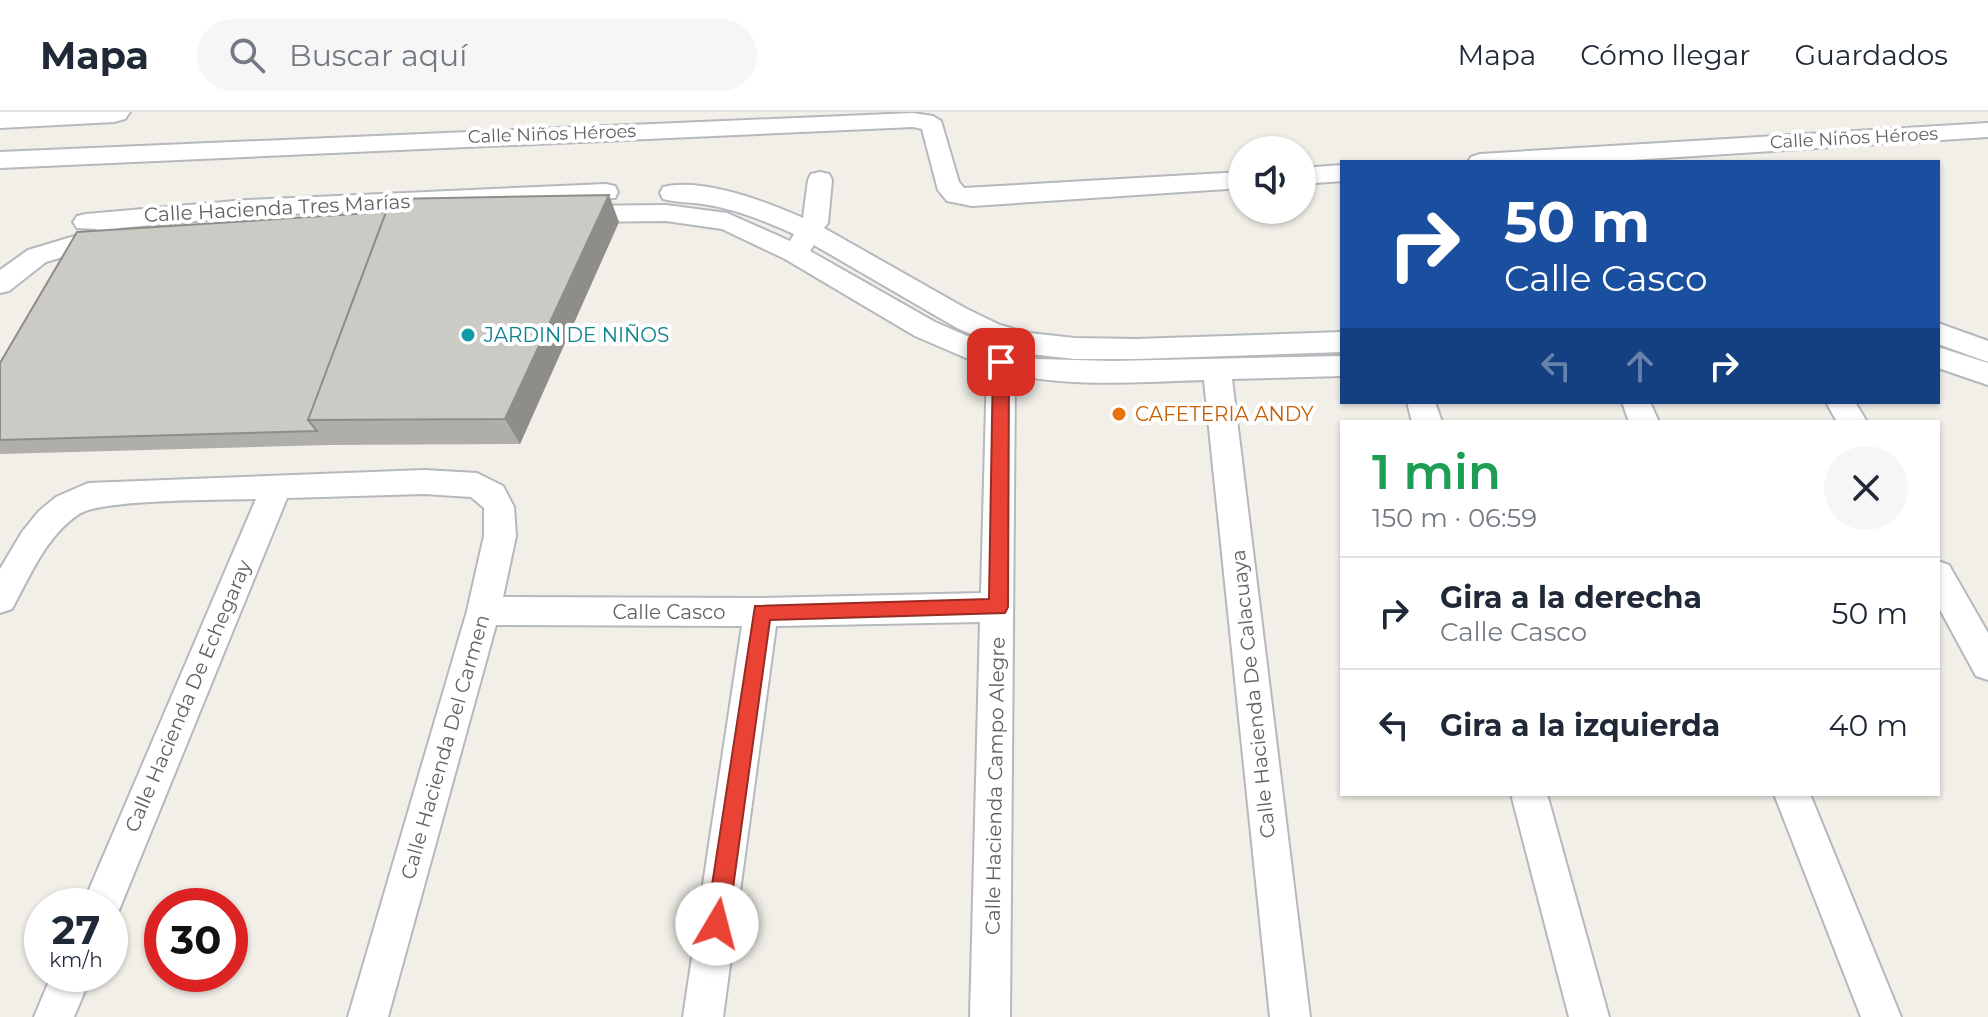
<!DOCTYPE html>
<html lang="es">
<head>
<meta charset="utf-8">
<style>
  body { margin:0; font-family:Montserrat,sans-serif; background:#f6f6f7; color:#1f2937; height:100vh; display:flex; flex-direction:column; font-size:30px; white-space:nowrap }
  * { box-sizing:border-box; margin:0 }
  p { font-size:26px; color:#747a83 }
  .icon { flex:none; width:44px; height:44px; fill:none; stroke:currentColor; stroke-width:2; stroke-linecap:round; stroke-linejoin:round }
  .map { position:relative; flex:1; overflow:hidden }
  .sheet { position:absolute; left:1340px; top:308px; width:600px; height:376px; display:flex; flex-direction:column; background:#fff; border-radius:0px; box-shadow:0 2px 6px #0004 }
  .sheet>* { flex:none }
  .hud { position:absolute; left:1340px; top:48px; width:600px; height:244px; border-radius:0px; box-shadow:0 2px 6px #0004; background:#1a4fa0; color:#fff; overflow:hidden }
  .buttons { position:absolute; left:1228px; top:24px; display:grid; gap:16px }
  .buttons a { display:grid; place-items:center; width:88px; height:88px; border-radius:50%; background:#fff; box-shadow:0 2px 6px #0004; font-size:40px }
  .speed { position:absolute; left:24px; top:776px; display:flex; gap:16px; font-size:40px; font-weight:700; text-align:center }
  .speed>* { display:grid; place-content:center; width:104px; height:104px; border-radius:50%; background:#fff; box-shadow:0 2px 6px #0004; line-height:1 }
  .speed small { font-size:20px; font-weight:400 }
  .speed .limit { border:12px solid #d22; background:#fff; color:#111 }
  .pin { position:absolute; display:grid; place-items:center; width:68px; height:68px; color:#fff; margin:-34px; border-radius:16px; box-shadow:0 4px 12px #0006 }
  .me { position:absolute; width:88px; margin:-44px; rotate:8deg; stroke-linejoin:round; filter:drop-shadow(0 0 6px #0008) }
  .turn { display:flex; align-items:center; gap:28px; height:168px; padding:0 32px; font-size:36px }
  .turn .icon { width:104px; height:104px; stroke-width:2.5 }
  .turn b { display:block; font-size:56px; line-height:68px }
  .lanes { display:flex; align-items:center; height:76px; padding:0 32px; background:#0003; justify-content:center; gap:40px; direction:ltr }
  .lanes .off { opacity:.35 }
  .round { display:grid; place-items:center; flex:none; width:84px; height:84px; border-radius:42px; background:#f6f6f7 }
  .headline { display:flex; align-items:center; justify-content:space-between; height:136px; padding:0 32px }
  h1 { font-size:48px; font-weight:600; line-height:60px; color:#1e9e55 }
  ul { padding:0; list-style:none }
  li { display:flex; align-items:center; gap:24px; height:112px; padding:0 32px; border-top:2px solid #e0e1e3 }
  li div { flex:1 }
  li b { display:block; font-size:30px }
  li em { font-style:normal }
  header { display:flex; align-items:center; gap:48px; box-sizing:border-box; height:112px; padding:0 40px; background:#fff; border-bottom:2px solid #e0e1e3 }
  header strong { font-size:38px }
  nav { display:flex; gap:44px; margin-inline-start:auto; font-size:28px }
  .search { width:560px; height:72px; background:#f6f6f7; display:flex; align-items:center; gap:20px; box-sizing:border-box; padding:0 28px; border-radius:44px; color:#747a83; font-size:30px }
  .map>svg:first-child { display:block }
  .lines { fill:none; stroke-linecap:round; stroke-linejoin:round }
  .minor-casing { stroke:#b5b8bc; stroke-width:4 }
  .secondary-casing { stroke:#b6babf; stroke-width:4 }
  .minor { fill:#fff; fill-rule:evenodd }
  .secondary { fill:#fff; fill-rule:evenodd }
  .wall { fill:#afaea9 }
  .shaded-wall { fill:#8f8d8a }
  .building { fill:#cccac5; stroke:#8f8d8a; stroke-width:2 }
  .route { fill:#ea4335; stroke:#982c22; stroke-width:2 }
  .culture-dot { fill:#0f9aa8; stroke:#fff; stroke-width:3 }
  .food-dot { fill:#e8710a; stroke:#fff; stroke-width:3 }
  .labels { text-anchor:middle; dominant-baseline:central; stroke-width:8; stroke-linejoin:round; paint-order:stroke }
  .far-street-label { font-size:18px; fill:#5f6368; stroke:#fff }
  .street-label { font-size:20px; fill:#5f6368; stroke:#fff }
  .culture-label { font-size:20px; fill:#0d838f; stroke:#fff; text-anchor:start }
  .food-label { font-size:20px; fill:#c56008; stroke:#fff; text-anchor:start }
</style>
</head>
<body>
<header>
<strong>Mapa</strong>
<div class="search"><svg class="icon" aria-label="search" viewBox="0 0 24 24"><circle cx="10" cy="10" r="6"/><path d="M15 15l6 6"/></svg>Buscar aquí</div>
<nav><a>Mapa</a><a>Cómo llegar</a><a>Guardados</a></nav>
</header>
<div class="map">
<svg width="1988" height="905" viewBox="0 0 1988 905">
  <rect width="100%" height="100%" fill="#f1efe8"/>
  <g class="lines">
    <!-- minor casing -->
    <g class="minor-casing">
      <path id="minor" d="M 913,1 L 933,4 L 941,9 L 959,70 L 964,76 L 1242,60 L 1242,76 L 972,94 L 947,89 L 938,78 L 922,17 L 913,15 L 0,56 L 0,40 Z
        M 1988,11 L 1988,25 L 1601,50 L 1468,50 L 1471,45 L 1480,42 Z
        M 1342,53 L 1342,69 L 1302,72 L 1302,56 Z
        M 820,60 L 829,62 L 832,68 L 828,111 L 824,116 L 965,196 L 1000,213 L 1029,221 L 1075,226 L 1136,227 L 1342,220 L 1342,240 L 1136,247 L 1075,247 L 1029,242 L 993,231 L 957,216 L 814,133 L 810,139 L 935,210 L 1006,241 L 1037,247 L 1113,249 L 1342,244 L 1342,264 L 1232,267 L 1310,905 L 1270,905 L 1204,268 C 1142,270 1076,275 1015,263 L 1010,905 L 970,905 L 980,510 L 776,514 L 723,905 L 683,905 L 742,514 L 496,513 L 388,905 L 348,905 L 467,499 L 484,424 L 484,396 L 471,385 L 424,382 L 287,386 L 115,808 L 110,810 L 110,794 L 82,794 L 256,387 C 221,388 102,387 79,402 C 46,424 30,464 12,497 L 0,501 L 0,457 L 22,420 L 39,399 L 56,385 L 88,371 L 424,358 L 477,361 L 503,374 L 514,395 L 516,424 L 503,485 L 761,486 L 981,481 L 987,255 L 915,224 L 785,147 L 722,117 L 666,109 L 574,110 L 565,108 L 561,102 L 565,96 L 574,94 L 666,93 L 727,101 L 790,129 L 794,122 C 766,110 739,98 708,93 C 693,90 678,91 663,87 L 660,81 L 663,75 C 702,65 767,90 803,106 L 808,68 L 811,62 Z
        M 606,72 L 615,74 L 618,80 L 615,86 L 247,104 L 120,116 L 125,122 L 121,128 L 46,150 L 9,179 L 0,181 L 0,158 L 28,138 L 98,117 L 77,116 L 73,110 L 77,104 L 86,102 L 247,88 Z
        M 1938,211 L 1988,229 L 1988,250 L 1938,232 Z
        M 1938,235 L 1988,251 L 1988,273 L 1938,256 Z
        M 1407,290 L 1435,290 L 1442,310 L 1412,310 Z
        M 1622,290 L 1650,290 L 1659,310 L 1629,310 Z
        M 1826,290 L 1855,290 L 1867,310 L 1837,310 Z
        M 1938,449 L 1949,453 L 1988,521 L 1988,568 L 1976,564 L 1938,494 Z
        M 1511,682 L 1547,682 L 1609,905 L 1569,905 Z
        M 1774,682 L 1810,682 L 1901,905 L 1861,905 Z
        M 52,862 L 92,862 L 74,905 L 34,905 Z"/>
    </g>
    <!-- secondary casing -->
    <g class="secondary-casing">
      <path id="secondary" d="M 0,0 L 130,0 L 125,7 L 114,10 L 0,16 Z"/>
    </g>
    <!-- minor -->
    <use href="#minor" class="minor"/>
    <!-- secondary -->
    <use href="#secondary" class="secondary"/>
  </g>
  <!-- wall -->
  <path class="wall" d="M 619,110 L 520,332 L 328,333 L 0,342 L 0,251 Z"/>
  <!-- shaded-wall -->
  <path class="shaded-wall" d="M 609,83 L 619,110 L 520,332 L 505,307 Z"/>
  <!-- building -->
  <path class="building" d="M 609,83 L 505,307 L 308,308 L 391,87 Z
    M 386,100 L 308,308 L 317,319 L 0,328 L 0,251 L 77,120 Z"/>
  <!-- route -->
  <path class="route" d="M 1001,244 L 1009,250 L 1008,495 L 1005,501 L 770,508 L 728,812 L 725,819 L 717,823 L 709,819 L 706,812 L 755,494 L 989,487 L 993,250 Z"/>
  <!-- markers -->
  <circle class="culture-dot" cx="468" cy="223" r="8"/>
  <circle class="food-dot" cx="1119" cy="302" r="8"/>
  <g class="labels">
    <!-- far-street labels -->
    <g class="far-street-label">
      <text transform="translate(552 22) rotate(-2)">Calle Niños Héroes</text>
      <text transform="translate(1854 26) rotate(-3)">Calle Niños Héroes</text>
    </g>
    <!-- street labels -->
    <g class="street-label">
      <text transform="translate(277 96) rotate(-3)">Calle Hacienda Tres Marías</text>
      <text x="669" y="500">Calle Casco</text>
      <text transform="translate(1253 582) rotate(-96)">Calle Hacienda De Calacuaya</text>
      <text transform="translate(188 584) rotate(-67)">Calle Hacienda De Echegaray</text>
      <text transform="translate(445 635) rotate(-74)">Calle Hacienda Del Carmen</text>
      <text transform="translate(995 674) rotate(-89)">Calle Hacienda Campo Alegre</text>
    </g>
    <!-- culture labels -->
    <g class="culture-label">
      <text x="484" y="223">JARDIN DE NIÑOS</text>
    </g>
    <!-- food labels -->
    <g class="food-label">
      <text x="1135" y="302">CAFETERIA ANDY</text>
    </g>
  </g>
</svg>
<div class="buttons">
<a><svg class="icon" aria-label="sound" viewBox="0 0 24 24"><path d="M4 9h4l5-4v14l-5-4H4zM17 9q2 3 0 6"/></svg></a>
</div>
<div class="speed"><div>27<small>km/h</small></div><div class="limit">30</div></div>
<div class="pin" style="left:1001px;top:250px;background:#d93025"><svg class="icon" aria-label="arrive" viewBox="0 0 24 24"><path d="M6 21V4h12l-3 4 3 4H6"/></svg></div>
<svg class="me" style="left:717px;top:812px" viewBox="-20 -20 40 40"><circle r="19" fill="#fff"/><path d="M0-13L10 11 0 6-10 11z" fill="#ea4335"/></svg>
<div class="hud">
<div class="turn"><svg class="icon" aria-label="right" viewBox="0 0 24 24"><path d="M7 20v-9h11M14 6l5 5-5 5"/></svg><div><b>50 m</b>Calle Casco</div></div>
<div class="lanes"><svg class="icon off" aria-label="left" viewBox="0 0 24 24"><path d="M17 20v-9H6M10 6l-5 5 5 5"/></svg><svg class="icon off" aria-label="ahead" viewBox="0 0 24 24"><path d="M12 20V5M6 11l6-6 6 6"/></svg><svg class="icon" aria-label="right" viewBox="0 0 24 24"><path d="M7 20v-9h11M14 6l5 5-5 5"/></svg></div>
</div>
<section class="sheet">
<div class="headline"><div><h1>1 min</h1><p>150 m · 06:59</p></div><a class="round"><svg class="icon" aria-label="close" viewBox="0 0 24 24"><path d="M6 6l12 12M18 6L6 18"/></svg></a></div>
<ul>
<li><svg class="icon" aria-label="right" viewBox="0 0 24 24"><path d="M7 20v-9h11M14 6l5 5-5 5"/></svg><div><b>Gira a la derecha</b><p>Calle Casco</p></div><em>50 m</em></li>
<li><svg class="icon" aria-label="left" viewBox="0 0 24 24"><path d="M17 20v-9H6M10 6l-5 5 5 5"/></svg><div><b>Gira a la izquierda</b></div><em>40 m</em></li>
</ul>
</section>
</div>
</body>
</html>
